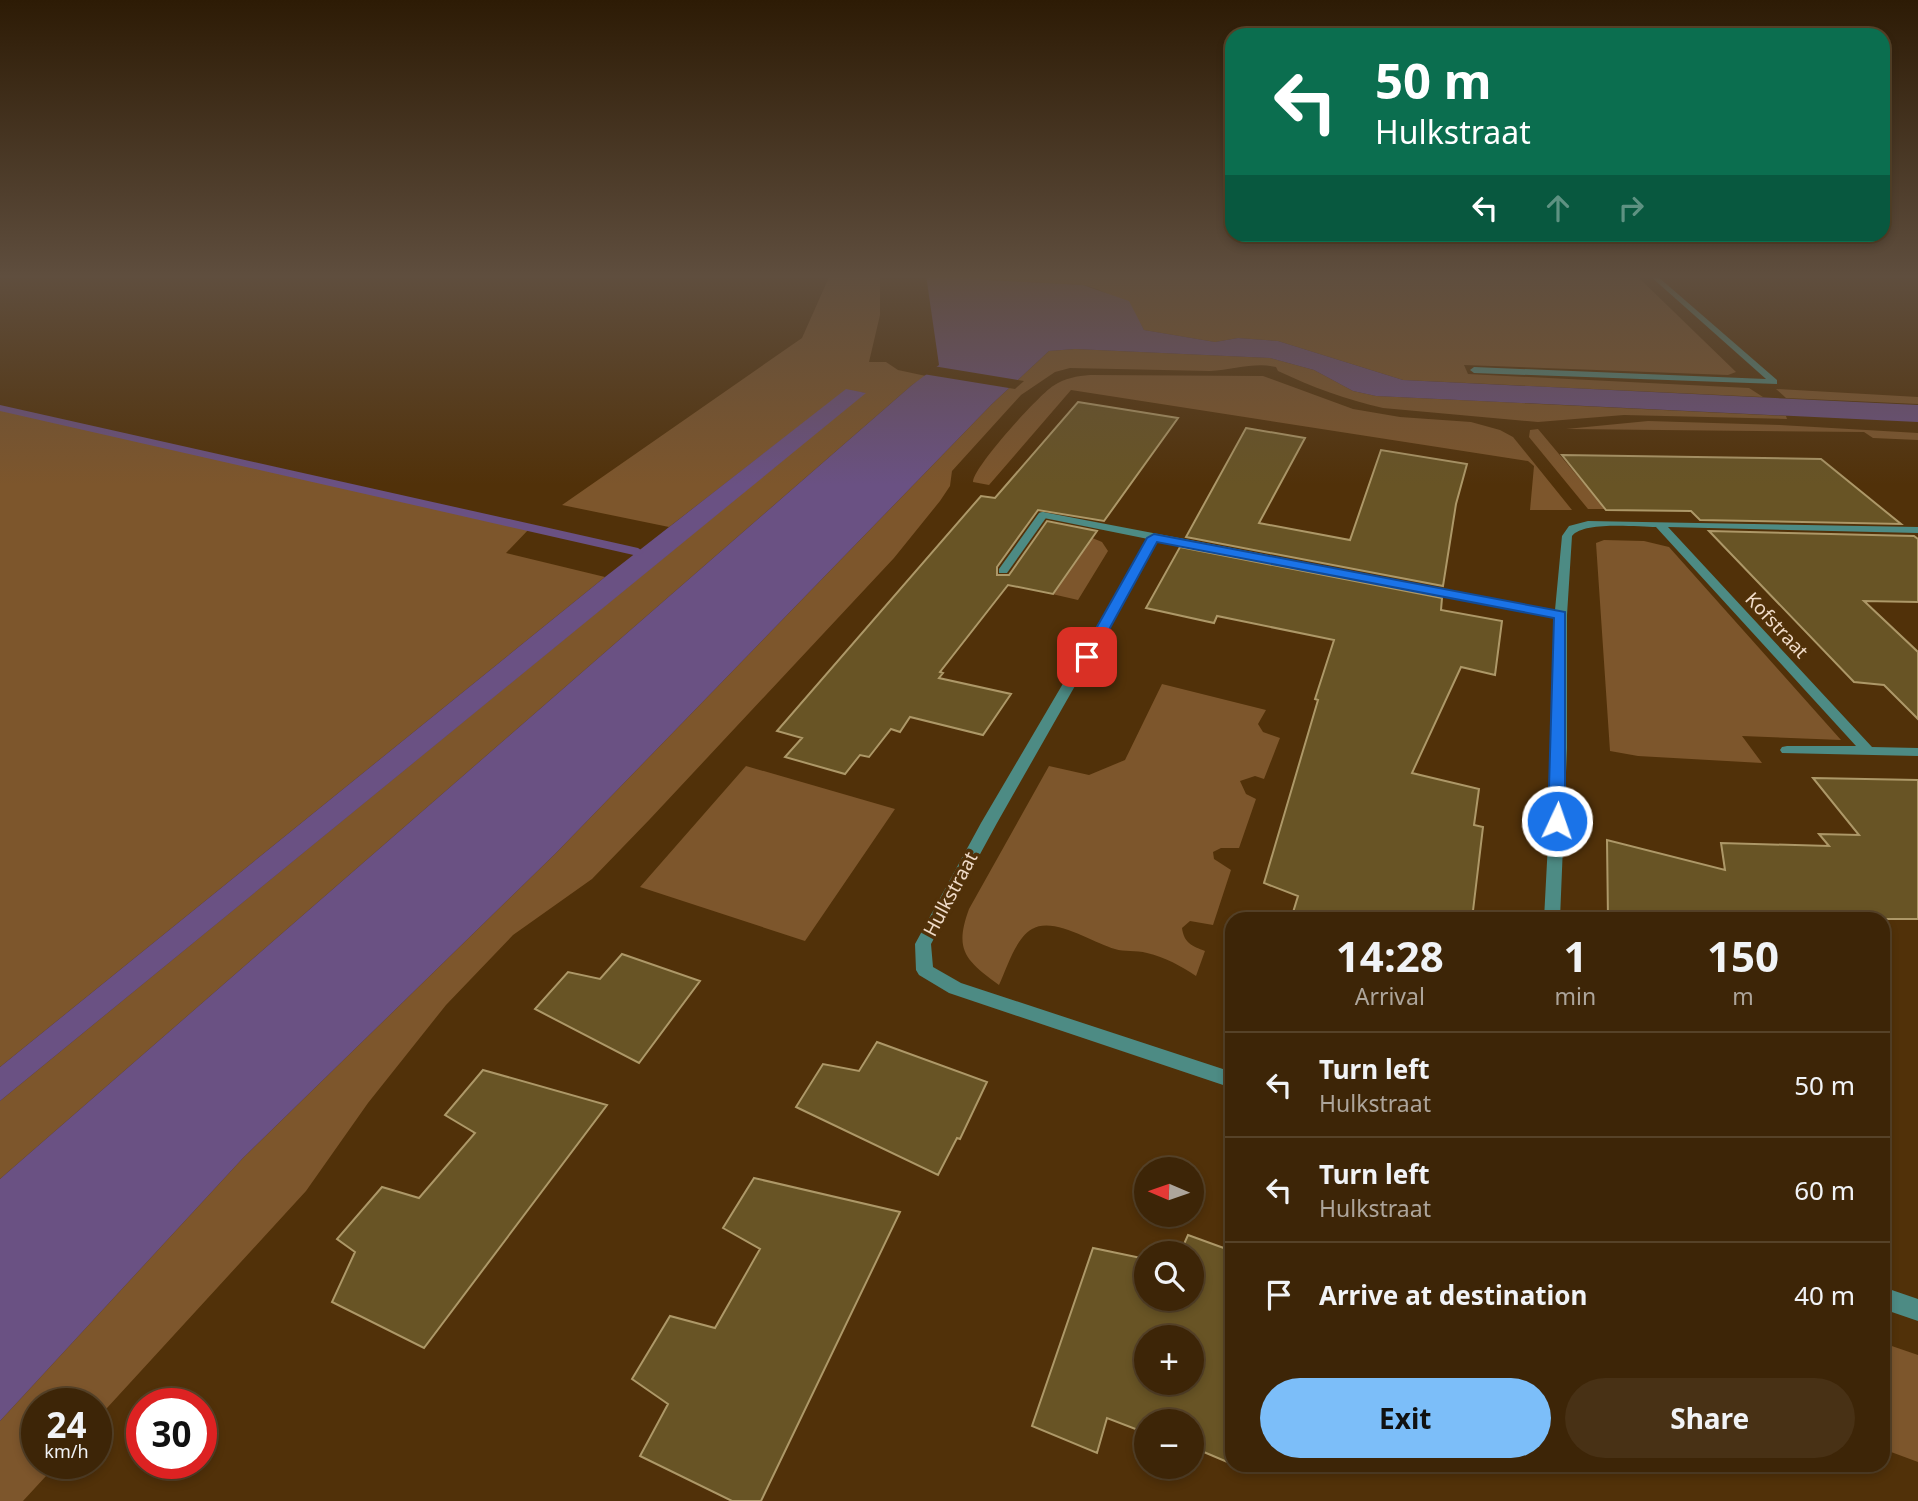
<!DOCTYPE html>
<html lang="en">
<head>
<meta charset="utf-8">
<style>
  body { margin:0; font-family:"Noto Sans",sans-serif; background:#483115; color:#f1f3f6; height:100vh; display:flex; flex-direction:column; font-size:26px; white-space:nowrap }
  * { box-sizing:border-box; margin:0 }
  p { font-size:23px; color:#ada59b }
  .icon { flex:none; width:38px; height:38px; fill:none; stroke:currentColor; stroke-width:2; stroke-linecap:round; stroke-linejoin:round }
  .map { position:relative; flex:1; overflow:hidden }
  .sheet { position:absolute; left:1225px; top:912px; width:665px; height:560px; display:flex; flex-direction:column; background:#3d2507; border-radius:21px; box-shadow:0 4px 10px #0003,0 0 0 2px #564228 }
  .sheet>* { flex:none }
  .hud { position:absolute; left:1225px; top:28px; width:665px; height:214px; border-radius:21px; box-shadow:0 4px 10px #0003,0 0 0 2px #564228; background:#0b6e4f; color:#fff; overflow:hidden }
  .needle { width:46px; rotate:272deg }
  .fabs { position:absolute; left:1134px; top:1157px; display:grid; gap:14px }
  .fabs a { display:grid; place-items:center; width:70px; height:70px; border-radius:50%; background:#3d2507; box-shadow:0 4px 10px #0003,0 0 0 2px #564228; font-size:35px }
  .speed { position:absolute; left:21px; top:1388px; display:flex; gap:14px; font-size:35px; font-weight:700; text-align:center }
  .speed>* { display:grid; place-content:center; width:91px; height:91px; border-radius:50%; background:#3d2507; box-shadow:0 4px 10px #0003,0 0 0 2px #564228; line-height:1 }
  .speed small { font-size:18px; font-weight:400 }
  .speed .limit { border:10px solid #d22; background:#fff; color:#111 }
  .pin { position:absolute; display:grid; place-items:center; width:60px; height:60px; color:#fff; margin:-30px; border-radius:14px; box-shadow:0 4px 10px #0006 }
  .me { position:absolute; width:77px; margin:-38px; rotate:3deg; stroke-linejoin:round; filter:drop-shadow(0 0 5px #0008) }
  .turn { display:flex; align-items:center; gap:24px; height:147px; padding:0 35px; font-size:32px }
  .turn .icon { width:91px; height:91px; stroke-width:2.5 }
  .turn b { display:block; font-size:49px; line-height:60px }
  .lanes { display:flex; align-items:center; height:66px; padding:0 35px; background:#0003; justify-content:center; gap:35px; direction:ltr }
  .lanes .off { opacity:.35 }
  .eta { display:flex; justify-content:space-evenly; align-items:center; height:119px; text-align:center }
  .eta b { font-size:42px; font-weight:700; line-height:49px }
  .primary-button { display:flex; gap:14px; margin-top:auto; padding:14px 35px }
  .primary-button a { flex:1; height:80px; border-radius:42px; background:#7cbef9; color:#111; font-size:28px; font-weight:700; line-height:80px; text-align:center }
  .primary-button a+a { background:#483115; color:#f1f3f6 }
  ul { padding:0; list-style:none }
  li { display:flex; align-items:center; gap:21px; height:105px; padding:0 35px; border-top:2px solid #564228 }
  li div { flex:1 }
  li b { display:block; font-size:26px }
  li em { font-style:normal }
  .map>svg:first-child { display:block }
  .green { fill:#7d562c }
  .water { fill:#6a5183 }
  .pier { fill:#513109 }
  .lines { fill:none; stroke-linecap:round; stroke-linejoin:round }
  .stream { fill:#6a5183; fill-rule:evenodd }
  .building { fill:#685425; stroke:#ad9868; stroke-width:2; fill-rule:evenodd }
  .lane { fill:#4d8b84; fill-rule:evenodd }
  .street { fill:#4d8b84; fill-rule:evenodd }
  .route { fill:#1a73e8; stroke:#114b97; stroke-width:2 }
  .labels { text-anchor:middle; dominant-baseline:central; stroke-width:7; stroke-linejoin:round; paint-order:stroke }
  .street-label { font-size:19px; fill:#f0dbc8; stroke:#513109 }
</style>
</head>
<body>
<div class="map">
<svg width="1918" height="1501" viewBox="0 0 1918 1501">
  <rect width="100%" height="100%" fill="#513109"/>
  <!-- green -->
  <path class="green" d="M 830,275 L 880,275 L 880,315 L 869,362 L 886,362 L 898,370 L 926,376 L 912,385 L 0,1179 L 0,1101 L 865,393 L 846,390 L 669,527 L 562,505 L 802,338 Z
    M 965,275 L 1281,277 L 1281,275 L 1636,275 L 1736,372 L 1728,375 L 1464,365 L 1468,374 L 1749,388 L 1763,397 L 1403,380 L 1278,341 L 1238,338 L 1215,342 L 1144,330 C 1132,306 1109,291 1083,285 L 987,280 Z
    M 1075,349 L 1270,358 L 1314,370 L 1353,391 L 1376,396 L 1786,416 L 1787,419 L 1624,415 L 1538,422 L 1383,408 C 1347,400 1312,387 1278,371 L 1276,367 C 1255,362 1233,370 1210,371 L 1070,368 L 1055,372 L 1021,395 L 952,471 L 950,486 L 940,501 L 894,558 L 650,819 L 592,879 L 513,935 L 446,1005 L 368,1103 L 306,1191 L 96,1420 L 96,1404 L 37,1404 L 37,1463 L 58,1463 L 23,1501 L 0,1501 L 0,1421 L 243,1158 L 556,853 L 992,404 L 1049,351 Z
    M 1090,375 L 1263,376 L 1353,409 L 1400,417 L 1471,422 L 1500,430 L 1513,437 L 1572,510 L 1530,510 L 1534,466 L 1528,461 L 1071,390 L 989,485 L 973,482 C 973,467 1039,395 1053,386 C 1065,378 1077,376 1090,375 Z
    M 1776,389 L 1918,397 L 1918,404 L 1786,398 Z
    M 0,408 L 530,528 L 506,553 L 605,577 L 0,1067 Z
    M 1648,421 L 1780,425 L 1918,433 L 1918,440 L 1873,438 L 1864,432 L 1566,429 Z
    M 1538,429 L 1605,509 L 1588,509 L 1529,437 L 1530,430 Z
    M 1090,537 L 1102,542 L 1108,551 L 1078,600 L 1052,594 Z
    M 1604,540 L 1644,541 L 1669,547 L 1841,740 L 1742,736 L 1762,763 L 1638,756 L 1610,751 L 1596,543 Z
    M 1162,684 L 1266,710 L 1258,724 L 1263,732 L 1280,738 L 1264,779 L 1255,776 L 1240,781 L 1246,794 L 1256,799 L 1239,848 L 1221,848 L 1213,852 L 1214,859 L 1231,870 L 1213,925 L 1190,921 L 1182,928 C 1184,943 1192,946 1205,951 L 1196,976 C 1181,966 1165,957 1147,953 C 1136,950 1124,952 1115,949 C 1093,943 1054,916 1032,929 C 1015,939 1007,968 999,985 C 965,960 954,950 969,909 L 1049,766 L 1089,775 L 1125,760 Z
    M 746,766 L 895,809 L 805,941 L 640,887 Z
    M 1883,1343 L 1918,1355 L 1918,1462 L 1883,1449 Z"/>
  <!-- water -->
  <path class="water" d="M 926,275 L 965,275 L 987,280 L 1083,285 L 1129,301 L 1144,330 L 1215,342 L 1238,338 L 1278,341 L 1403,380 L 1918,405 L 1918,422 L 1376,396 L 1353,391 L 1314,370 L 1270,358 L 1075,349 L 1049,351 L 992,404 L 556,853 L 243,1158 L 0,1421 L 0,1179 L 912,385 L 939,365 Z
    M 846,389 L 866,393 L 0,1101 L 0,1067 L 605,577 Z"/>
  <!-- pier -->
  <path class="pier" d="M 933,366 L 1024,381 L 1015,389 L 923,374 Z"/>
  <g class="lines">
    <!-- stream -->
    <path class="stream" d="M 0,405 L 638,548 L 644,552 L 638,556 L 0,411 Z"/>
  </g>
  <!-- building -->
  <path class="building" d="M 1078,402 L 1178,418 L 1104,521 L 1038,510 L 997,567 L 997,575 L 1009,575 L 1047,521 L 1097,531 L 1053,594 L 1008,585 L 940,672 L 943,673 L 939,678 L 1011,694 L 983,735 L 910,717 L 900,732 L 891,729 L 869,757 L 860,755 L 845,774 L 785,757 L 802,738 L 777,731 L 981,496 L 995,498 Z
    M 1246,428 L 1305,438 L 1259,523 L 1350,540 L 1381,450 L 1467,464 L 1456,504 L 1443,586 L 1186,537 Z
    M 1562,455 L 1821,459 L 1901,524 L 1700,520 L 1691,511 L 1606,510 Z
    M 1709,531 L 1914,536 L 1918,539 L 1918,602 L 1864,601 L 1918,652 L 1918,719 L 1884,685 L 1854,682 Z
    M 1180,547 L 1442,598 L 1441,610 L 1502,621 L 1495,675 L 1461,667 L 1412,773 L 1479,789 L 1474,825 L 1483,827 L 1472,919 L 1291,919 L 1298,896 L 1264,883 L 1318,700 L 1315,699 L 1334,640 L 1217,616 L 1214,623 L 1146,608 Z
    M 1813,778 L 1918,780 L 1918,919 L 1608,919 L 1607,840 L 1725,870 L 1721,843 L 1829,846 L 1819,834 L 1859,835 Z
    M 622,954 L 700,981 L 639,1063 L 535,1009 L 568,972 L 600,979 Z
    M 877,1042 L 987,1082 L 960,1139 L 957,1138 L 938,1175 L 796,1107 L 823,1064 L 859,1071 Z
    M 483,1070 L 607,1105 L 424,1348 L 332,1302 L 355,1252 L 337,1239 L 382,1187 L 419,1198 L 475,1133 L 445,1115 Z
    M 754,1178 L 900,1212 L 761,1501 L 732,1501 L 640,1456 L 668,1404 L 632,1379 L 670,1316 L 715,1328 L 760,1249 L 723,1228 Z
    M 1188,1235 L 1232,1251 L 1232,1464 L 1192,1447 L 1192,1421 L 1146,1421 L 1146,1433 L 1107,1418 L 1097,1453 L 1032,1426 L 1093,1248 L 1146,1259 L 1146,1298 L 1192,1298 L 1192,1253 L 1180,1253 ZM 1146,1337 L 1192,1337 L 1192,1382 L 1146,1382 Z"/>
  <g class="lines">
    <!-- lane -->
    <path class="lane" d="M 1043,512 L 1048,515 L 1007,573 L 999,573 L 999,569 L 1039,513 Z"/>
    <!-- street -->
    <path class="street" d="M 1649,275 L 1656,275 L 1777,380 L 1777,384 L 1474,373 L 1470,370 L 1474,367 L 1766,379 Z
      M 1043,512 L 1555,610 L 1562,536 L 1569,526 L 1588,521 L 1918,527 L 1918,533 L 1668,527 L 1872,747 L 1918,748 L 1918,756 L 1782,753 L 1780,750 L 1782,747 L 1787,746 L 1856,746 L 1656,527 C 1637,527 1584,521 1572,536 L 1567,615 L 1567,748 L 1560,919 L 1544,919 L 1553,748 L 1555,617 L 1158,540 L 997,823 L 931,944 L 933,967 L 961,983 L 1232,1072 L 1232,1088 L 949,993 L 919,975 L 916,970 L 915,944 L 981,823 L 1148,539 L 1039,517 L 1039,513 Z
      M 1883,1287 L 1918,1299 L 1918,1321 L 1883,1309 Z"/>
  </g>
  <!-- sky -->
  <linearGradient id="sky" x2="0" y2="1"><stop stop-color="#2d1b05"/><stop offset="0.57" stop-color="#5f4e3e"/><stop offset="1" stop-color="#5f4e3e" stop-opacity="0"/></linearGradient>
  <rect width="1918" height="485" fill="url(#sky)"/>
  <!-- route -->
  <path class="route" d="M 1154,534 L 1565,612 L 1565,821 L 1563,825 L 1557,827 L 1548,821 L 1554,618 L 1157,542 L 1094,657 L 1087,661 L 1082,660 L 1080,657 L 1147,538 Z"/>
  <g class="labels">
    <!-- street labels -->
    <g class="street-label">
      <text transform="translate(1777 625) rotate(47)">Kofstraat</text>
      <text transform="translate(950 894) rotate(-62)">Hulkstraat</text>
    </g>
  </g>
</svg>
<div class="fabs">
<a><svg class="needle" viewBox="-14 -14 28 28"><path d="M0-13l5 13h-10z" fill="#e53935"/><path d="M0 13l5-13h-10z" fill="#ada59b"/></svg></a>
<a><svg class="icon" aria-label="search" viewBox="0 0 24 24"><circle cx="10" cy="10" r="6"/><path d="M15 15l6 6"/></svg></a>
<a>+</a>
<a>−</a>
</div>
<div class="speed"><div>24<small>km/h</small></div><div class="limit">30</div></div>
<div class="pin" style="left:1087px;top:657px;background:#d93025"><svg class="icon" aria-label="arrive" viewBox="0 0 24 24"><path d="M6 21V4h12l-3 4 3 4H6"/></svg></div>
<svg class="me" style="left:1557px;top:821px" viewBox="-20 -20 40 40"><circle r="17" fill="#1a73e8" stroke="#fff" stroke-width="3"/><path d="M0-11L8 9 0 5-8 9z" fill="#fff"/></svg>
<div class="hud">
<div class="turn"><svg class="icon" aria-label="left" viewBox="0 0 24 24"><path d="M17 20v-9H6M10 6l-5 5 5 5"/></svg><div><b>50 m</b>Hulkstraat</div></div>
<div class="lanes"><svg class="icon" aria-label="left" viewBox="0 0 24 24"><path d="M17 20v-9H6M10 6l-5 5 5 5"/></svg><svg class="icon off" aria-label="ahead" viewBox="0 0 24 24"><path d="M12 20V5M6 11l6-6 6 6"/></svg><svg class="icon off" aria-label="right" viewBox="0 0 24 24"><path d="M7 20v-9h11M14 6l5 5-5 5"/></svg></div>
</div>
<section class="sheet">
<div class="eta">
<div><b>14:28</b><p>Arrival</p></div>
<div><b>1</b><p>min</p></div>
<div><b>150</b><p>m</p></div>
</div>
<ul>
<li><svg class="icon" aria-label="left" viewBox="0 0 24 24"><path d="M17 20v-9H6M10 6l-5 5 5 5"/></svg><div><b>Turn left</b><p>Hulkstraat</p></div><em>50 m</em></li>
<li><svg class="icon" aria-label="left" viewBox="0 0 24 24"><path d="M17 20v-9H6M10 6l-5 5 5 5"/></svg><div><b>Turn left</b><p>Hulkstraat</p></div><em>60 m</em></li>
<li><svg class="icon" aria-label="arrive" viewBox="0 0 24 24"><path d="M6 21V4h12l-3 4 3 4H6"/></svg><div><b>Arrive at destination</b></div><em>40 m</em></li>
</ul>
<div class="primary-button"><a>Exit</a><a>Share</a></div>
</section>
</div>
</body>
</html>
